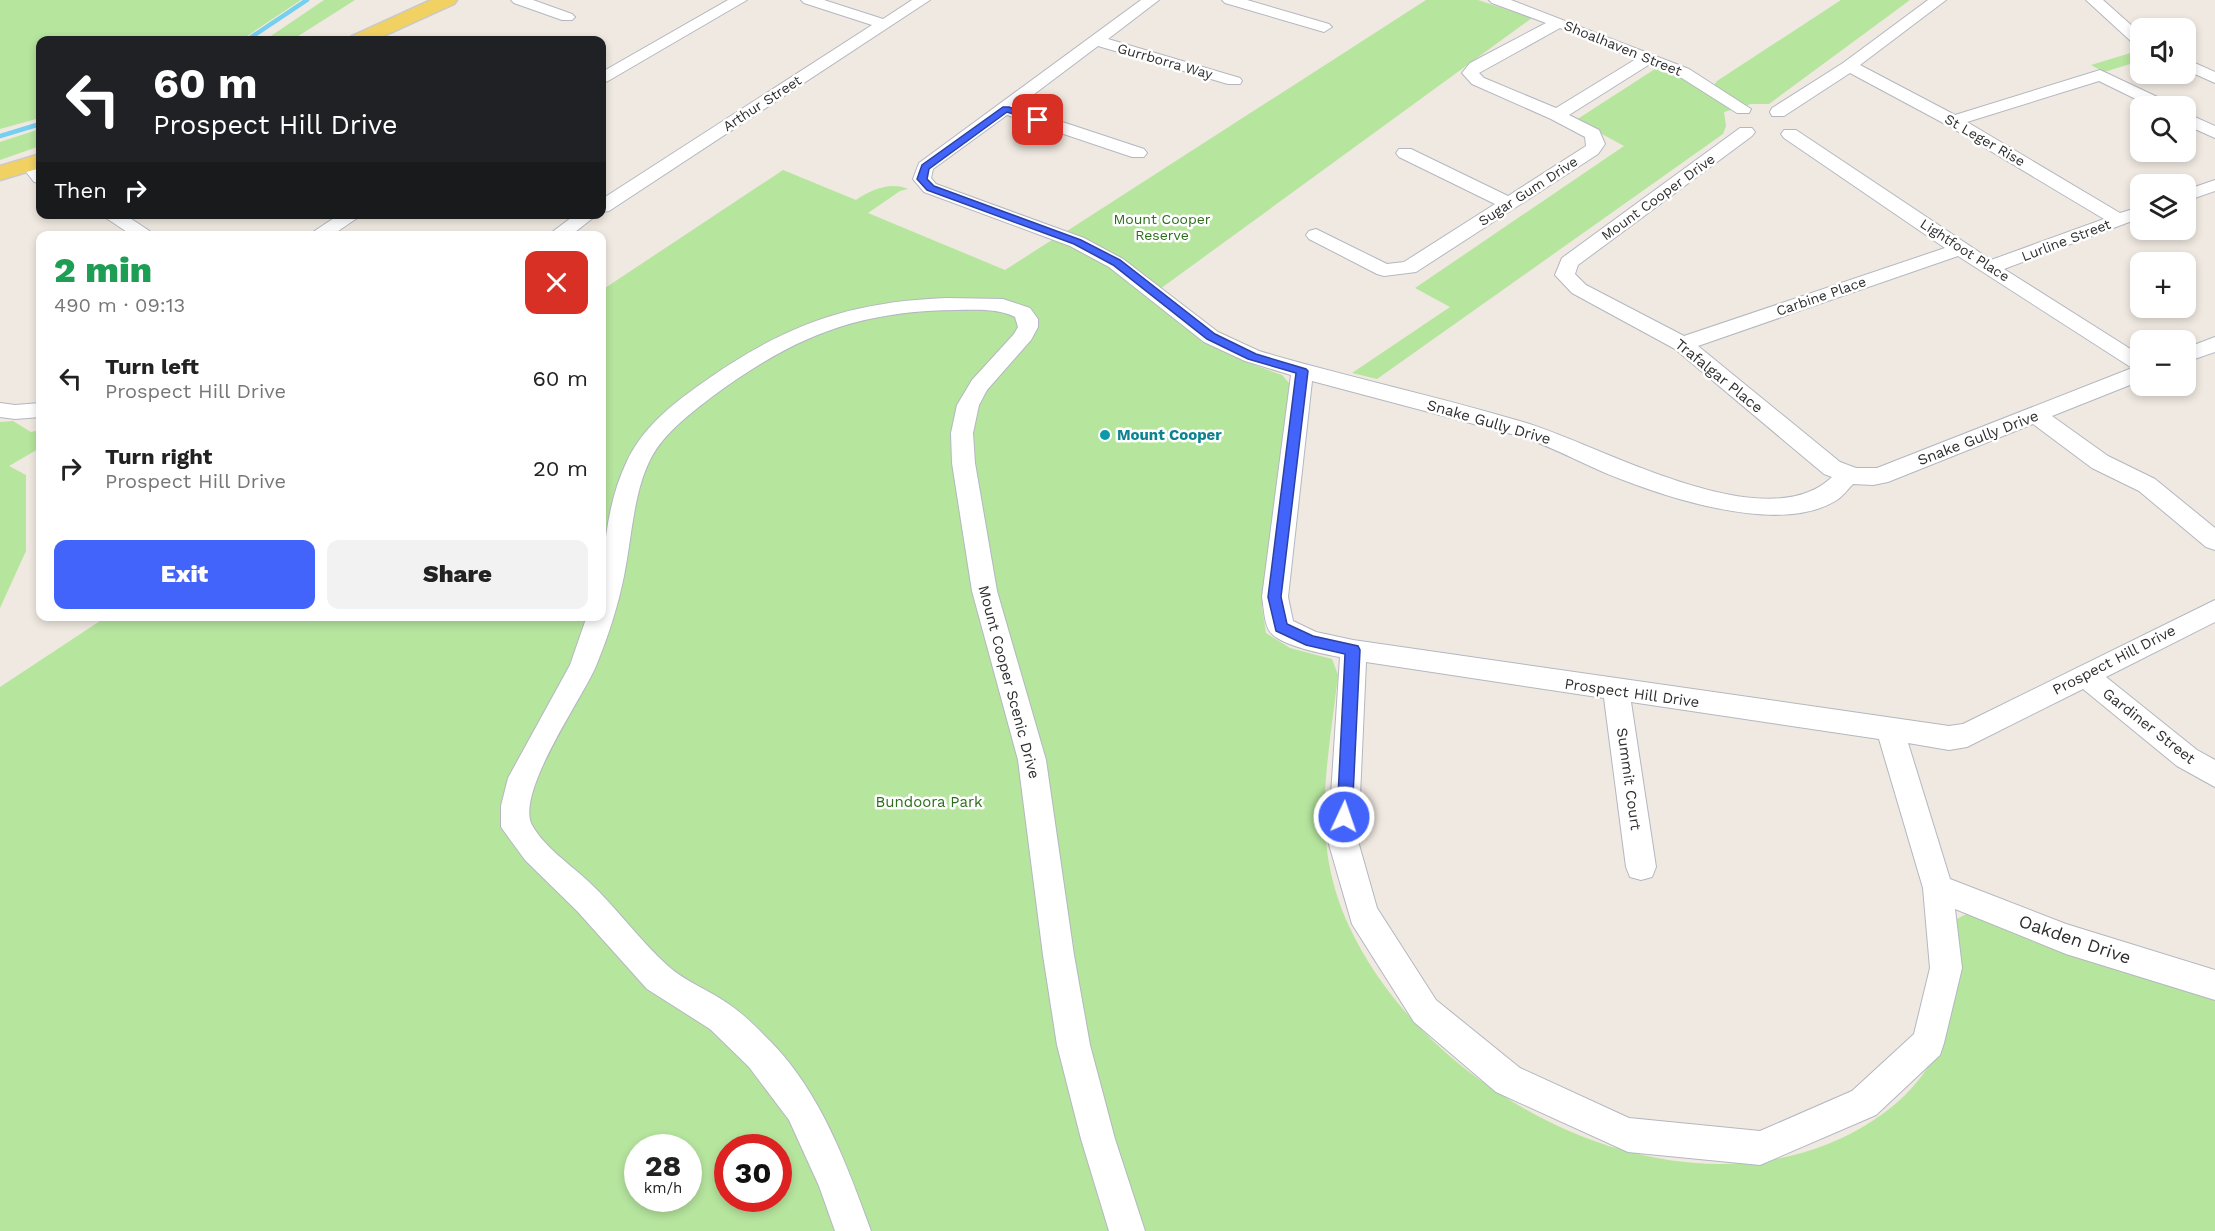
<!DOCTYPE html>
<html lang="en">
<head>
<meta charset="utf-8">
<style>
  body { margin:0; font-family:"Work Sans",sans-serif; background:#f2f2f2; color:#222; height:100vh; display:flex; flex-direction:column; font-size:22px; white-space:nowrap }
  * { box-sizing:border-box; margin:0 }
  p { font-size:20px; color:#767676 }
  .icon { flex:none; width:33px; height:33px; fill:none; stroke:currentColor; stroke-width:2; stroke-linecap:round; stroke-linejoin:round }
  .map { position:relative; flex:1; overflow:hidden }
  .drawer { position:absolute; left:36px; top:231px; width:570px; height:390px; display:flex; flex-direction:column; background:#fff; border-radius:12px; box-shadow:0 3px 9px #0003 }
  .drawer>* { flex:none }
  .hud { position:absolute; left:36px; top:36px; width:570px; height:183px; border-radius:12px; box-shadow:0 3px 9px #0003; background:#202124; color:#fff; overflow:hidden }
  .tools { position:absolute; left:2130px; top:18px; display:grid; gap:12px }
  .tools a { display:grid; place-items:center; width:66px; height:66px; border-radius:12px; background:#fff; box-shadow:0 3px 9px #0003; font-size:30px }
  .speed { position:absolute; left:624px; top:1134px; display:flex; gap:12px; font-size:30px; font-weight:700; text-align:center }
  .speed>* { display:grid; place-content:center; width:78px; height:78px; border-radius:50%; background:#fff; box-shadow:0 3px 9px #0003; line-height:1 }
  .speed small { font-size:15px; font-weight:400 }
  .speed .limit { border:9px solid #d22; background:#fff; color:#111 }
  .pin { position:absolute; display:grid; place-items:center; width:51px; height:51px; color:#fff; margin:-26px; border-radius:12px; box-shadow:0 3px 9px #0006 }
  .me { position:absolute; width:66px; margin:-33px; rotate:3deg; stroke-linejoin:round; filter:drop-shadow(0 0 4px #0008) }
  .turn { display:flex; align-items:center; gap:21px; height:126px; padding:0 18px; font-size:27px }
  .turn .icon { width:78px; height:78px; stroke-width:2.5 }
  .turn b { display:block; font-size:42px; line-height:51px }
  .then { display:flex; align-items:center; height:57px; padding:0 18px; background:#0003; gap:12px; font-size:22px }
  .round { display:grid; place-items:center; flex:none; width:63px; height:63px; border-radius:12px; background:#f2f2f2 }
  .headline { display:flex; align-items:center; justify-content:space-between; height:102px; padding:0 18px }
  h1 { font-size:36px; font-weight:800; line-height:45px; color:#1e9e55 }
  .button { display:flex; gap:12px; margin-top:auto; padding:12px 18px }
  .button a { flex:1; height:69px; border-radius:12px; background:#4264fb; color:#fff; font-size:24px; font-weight:800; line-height:69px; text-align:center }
  .button a+a { background:#f2f2f2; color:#222 }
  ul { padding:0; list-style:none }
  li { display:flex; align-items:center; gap:18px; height:90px; padding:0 18px }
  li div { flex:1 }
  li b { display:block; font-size:22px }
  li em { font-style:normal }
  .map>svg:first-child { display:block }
  .green { fill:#b6e59e; fill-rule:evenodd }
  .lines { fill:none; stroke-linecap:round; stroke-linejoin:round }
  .stream { stroke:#75cff0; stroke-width:4.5 }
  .minor-casing { stroke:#b4b7c1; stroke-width:2 }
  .major-casing { stroke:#c9c9c9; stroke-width:3 }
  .minor { fill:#fff; fill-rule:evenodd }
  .major { fill:#f2d163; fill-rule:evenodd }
  .route { fill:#4264fb; stroke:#2b41a3; stroke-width:1.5 }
  .culture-dot { fill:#0f9aa8; stroke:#fff; stroke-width:2 }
  .labels { text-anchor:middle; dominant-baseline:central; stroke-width:5; stroke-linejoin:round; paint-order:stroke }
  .far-street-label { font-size:14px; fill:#2e2e2e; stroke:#fff }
  .far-park-label { font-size:14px; fill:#2c6e1b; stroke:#fff }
  .street-label { font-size:15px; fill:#2e2e2e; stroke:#fff }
  .culture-label { font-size:15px; font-weight:bold; fill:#0d838f; stroke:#fff; text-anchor:start }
  .park-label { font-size:15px; fill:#2c6e1b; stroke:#fff }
  .near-street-label { font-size:18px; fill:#2e2e2e; stroke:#fff }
</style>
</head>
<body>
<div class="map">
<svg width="2215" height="1231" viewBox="0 0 2215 1231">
  <rect width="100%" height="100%" fill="#efe9e1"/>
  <!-- green -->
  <path class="green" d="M 0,0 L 301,0 L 241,40 L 40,40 L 40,118 L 0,129 Z
    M 324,0 L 355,0 L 292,40 L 265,40 Z
    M 1426,0 L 1478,0 L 1532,18 L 1160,289 L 1128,262 L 1067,231 Z
    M 1841,0 L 1910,0 L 1769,104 L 1751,104 L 1724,112 L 1726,126 L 1723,134 L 1377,379 L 1352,373 L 1450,307 L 1415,288 L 1624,146 L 1576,120 L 1655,69 L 1685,79 L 1707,94 L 1717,81 Z
    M 2137,51 L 2140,53 L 2140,61 L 2104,72 L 2091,65 Z
    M 40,129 L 40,146 L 0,160 L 0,142 Z
    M 783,170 L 856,200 C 870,190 891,181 908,189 L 900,191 L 868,213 L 1005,270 L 1055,238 L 1118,271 L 1180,324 L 1205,342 L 1249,363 L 1282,375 L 1289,383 L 1290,402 L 1262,607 L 1266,633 L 1290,648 L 1332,659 L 1338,675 C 1328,765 1309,839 1349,926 C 1425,1090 1652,1214 1828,1144 C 1868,1128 1909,1100 1931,1062 C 1936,1052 1936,1035 1938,1024 C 1944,989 1949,954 1955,920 L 1968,913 L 2215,998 L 2215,1231 L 0,1231 L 0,687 L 106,617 L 602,616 L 602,290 ZM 638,1148 L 688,1148 L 688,1198 L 638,1198 ZM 728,1148 L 778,1148 L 778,1198 L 728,1198 Z
    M 13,421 L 31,432 L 40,430 L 40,448 L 9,466 L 26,475 L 26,551 L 0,608 L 0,422 Z"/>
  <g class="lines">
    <!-- stream -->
    <path class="stream" d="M 247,40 L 307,0
      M 0,136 L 40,124"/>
    <!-- minor casing -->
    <g class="minor-casing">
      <path id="minor" d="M 511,0 L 533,0 L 572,14 L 575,17 L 572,20 L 562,20 L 514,3 Z
        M 728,0 L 747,0 L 608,81 L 602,83 L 602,72 Z
        M 801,0 L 824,0 L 883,19 L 912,0 L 930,0 L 609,211 L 602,212 L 602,199 L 872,25 L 804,3 Z
        M 1141,0 L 1159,0 L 1108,39 L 1240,78 L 1242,81 L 1240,84 L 1228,84 L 1098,46 L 1017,107 L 1144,149 L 1147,153 L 1144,157 L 1132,157 L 1007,115 L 933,169 L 931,178 L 936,184 L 1084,238 L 1123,259 L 1218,332 L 1259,351 C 1347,377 1436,396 1523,422 C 1597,443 1765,542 1832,477 L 1824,474 L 1675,349 L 1572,293 L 1555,275 L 1562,258 L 1740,128 L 1752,128 L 1755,132 L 1752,136 L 1578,265 L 1575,274 L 1586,285 L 1684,336 L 1945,248 L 1784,138 L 1781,134 L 1784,130 L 1796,130 L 1991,260 L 2104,219 L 1947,125 L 1850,73 L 1784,116 L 1772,116 L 1770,112 L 1772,108 L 1843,63 L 1928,0 L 1946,0 L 1860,65 L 1955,115 L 2100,70 L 2168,102 L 2170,106 L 2150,106 L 2099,81 L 1967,122 L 2120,213 L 2140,207 L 2140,218 L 2004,269 L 2140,355 L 2140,381 L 2052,416 L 2108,456 L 2155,479 L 2215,528 L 2215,550 L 2206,547 L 2139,491 L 2092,468 L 2033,424 L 1888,482 L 1873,485 L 1853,484 C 1848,489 1843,496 1837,500 C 1779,537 1661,496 1603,472 C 1575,460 1548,445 1519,436 L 1312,381 L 1288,597 L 1293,621 L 1316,632 L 1353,640 L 1949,726 L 1963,724 L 2215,600 L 2215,622 L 2106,677 L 2197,750 L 2215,760 L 2215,787 L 2177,766 L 2083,689 L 1967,747 L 1949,750 L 1908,743 L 1950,879 L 2066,924 L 2215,970 L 2215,1000 L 2066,954 L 1955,909 L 1962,968 L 1944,1043 L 1940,1055 L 1876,1115 L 1760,1165 L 1628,1152 L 1496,1092 L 1414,1022 L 1352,924 L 1328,841 L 1340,657 C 1323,654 1284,646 1272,634 C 1264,627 1264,607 1262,597 L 1291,375 L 1245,361 L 1204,342 L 1109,267 L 1070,246 L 924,192 L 913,179 L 919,163 ZM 1958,256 L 2132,368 L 1877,468 L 1856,468 L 1840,462 L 1698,346 ZM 1366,662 L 1604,698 L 1626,867 L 1630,877 L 1641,880 L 1652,877 L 1656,867 L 1631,702 L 1879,739 L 1923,888 L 1930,968 L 1914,1034 L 1852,1091 L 1760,1131 L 1629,1118 L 1520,1068 L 1436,1000 L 1377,908 L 1358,841 Z
        M 1222,0 L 1247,0 L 1329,24 L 1332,27 L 1324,32 L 1225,3 Z
        M 1489,0 L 1511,0 L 1689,69 L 1751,109 L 1749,113 L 1737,113 L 1677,75 L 1650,64 L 1569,115 L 1599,130 L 1605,144 L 1598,154 L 1416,272 L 1384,276 L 1377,274 L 1309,239 L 1306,235 L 1309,231 L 1316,229 L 1387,264 L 1404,262 L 1495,204 L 1399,157 L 1396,153 L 1399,149 L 1411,149 L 1508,196 L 1586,146 L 1585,137 L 1551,119 L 1472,84 L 1462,73 L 1470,63 L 1546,23 L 1492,3 ZM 1560,28 L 1636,59 L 1556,108 L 1484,78 L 1479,73 Z
        M 2086,0 L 2103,0 L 2140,33 L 2140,46 L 2134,44 Z
        M 2186,59 L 2215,72 L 2215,83 L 2186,70 Z
        M 2186,113 L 2215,126 L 2215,138 L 2186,125 Z
        M 29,159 C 42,162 40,172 40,183 L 34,182 L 20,164 L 23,160 Z
        M 2215,180 L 2215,191 L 2186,201 L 2186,190 Z
        M 100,214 L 124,214 L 157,236 L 133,236 Z
        M 340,214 L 363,214 L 331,236 L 307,236 Z
        M 576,214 L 598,214 L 570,236 L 547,236 Z
        M 946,298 L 1003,299 L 1030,308 L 1038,319 L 1038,327 L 1031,340 L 987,390 L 979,405 L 973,433 L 975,463 L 997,591 L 1046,760 L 1074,955 L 1090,1045 L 1115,1139 L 1145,1231 L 1109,1231 L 1081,1139 L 1057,1045 L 1043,955 L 1018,760 L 972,591 L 952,463 L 951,433 L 957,405 L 972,380 L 1014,334 L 1018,327 L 1015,317 C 997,308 976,310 956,310 C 856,311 793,337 713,396 C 691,413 665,432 651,458 C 633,493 632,537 624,576 C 618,606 608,637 596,666 C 582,699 515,793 532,825 C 544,847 571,865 589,882 C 617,908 639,940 668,966 C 686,982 711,991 730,1005 C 745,1015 758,1029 771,1042 C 821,1093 847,1165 871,1231 L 835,1231 L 819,1186 L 789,1120 L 749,1067 L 710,1029 L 647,989 L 578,912 L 525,860 L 501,827 L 501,806 L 508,778 L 570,665 L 587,616 L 602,616 C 602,565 604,509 627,461 C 642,429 670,406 698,386 C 780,327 845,302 946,298 Z
        M 2215,337 L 2215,352 L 2186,362 L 2186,348 Z
        M 0,403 L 15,405 L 40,403 L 40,417 L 15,419 L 0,417 Z"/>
    </g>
    <!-- major casing -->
    <g class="major-casing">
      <path id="major" d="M 431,0 L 457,0 L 454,4 L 375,40 L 349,40 L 352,36 Z
        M 40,154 L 40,168 L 0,180 L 0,166 Z"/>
    </g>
    <!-- minor -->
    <use href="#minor" class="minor"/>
    <!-- major -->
    <use href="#major" class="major"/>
  </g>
  <!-- route -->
  <path class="route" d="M 1003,107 L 1009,107 L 1042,120 L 1038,122 L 1007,112 L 929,169 L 927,179 L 934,186 L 1081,240 L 1120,260 L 1215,334 L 1256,354 L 1306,369 L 1308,371 L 1281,597 L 1287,624 L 1313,636 L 1358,646 L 1360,650 L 1352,817 L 1350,822 L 1344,824 L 1339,822 L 1337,817 L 1345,654 L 1306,645 L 1276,631 L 1268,597 L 1296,373 L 1248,359 L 1207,339 L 1113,265 L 1074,244 L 927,190 L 917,179 L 922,165 Z"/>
  <!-- markers -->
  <circle class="culture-dot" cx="1105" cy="435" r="6"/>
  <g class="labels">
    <!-- far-street labels -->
    <g class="far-street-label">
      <text transform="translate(1623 48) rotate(22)">Shoalhaven Street</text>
      <text transform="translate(1165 61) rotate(16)">Gurrborra Way</text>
      <text transform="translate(762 103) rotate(-33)">Arthur Street</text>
      <text transform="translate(1985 140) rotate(30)">St Leger Rise</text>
      <text transform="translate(1528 191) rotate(-33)">Sugar Gum Drive</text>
      <text transform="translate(1658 197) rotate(-36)">Mount Cooper Drive</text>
      <text transform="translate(2066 240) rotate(-21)">Lurline Street</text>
      <text transform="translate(1965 250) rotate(33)">Lightfoot Place</text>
      <text transform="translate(1821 296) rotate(-19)">Carbine Place</text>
    </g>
    <!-- far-park labels -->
    <g class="far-park-label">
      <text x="1162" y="219">Mount Cooper<tspan x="1162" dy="16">Reserve</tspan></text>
    </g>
    <!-- street labels -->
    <g class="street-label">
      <text transform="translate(1719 376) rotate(39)">Trafalgar Place</text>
      <text transform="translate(1489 422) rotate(16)">Snake Gully Drive</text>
      <text transform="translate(1978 438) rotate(-21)">Snake Gully Drive</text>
      <text transform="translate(2114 660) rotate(-27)">Prospect Hill Drive</text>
      <text transform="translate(1009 682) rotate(75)">Mount Cooper Scenic Drive</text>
      <text transform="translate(1632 693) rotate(8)">Prospect Hill Drive</text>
      <text transform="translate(2149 726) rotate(38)">Gardiner Street</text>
      <text transform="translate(1629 779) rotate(82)">Summit Court</text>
    </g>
    <!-- culture labels -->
    <g class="culture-label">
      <text x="1117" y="435">Mount Cooper</text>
    </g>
    <!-- park labels -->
    <g class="park-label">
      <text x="929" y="802">Bundoora Park</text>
    </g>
    <!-- near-street labels -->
    <g class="near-street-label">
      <text transform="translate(2075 939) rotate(19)">Oakden Drive</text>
    </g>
  </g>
</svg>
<div class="tools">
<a><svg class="icon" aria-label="sound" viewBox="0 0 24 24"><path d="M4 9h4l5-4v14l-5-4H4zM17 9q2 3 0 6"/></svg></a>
<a><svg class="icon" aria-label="search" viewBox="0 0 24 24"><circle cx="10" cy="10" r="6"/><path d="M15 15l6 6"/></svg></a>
<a><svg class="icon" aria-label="layers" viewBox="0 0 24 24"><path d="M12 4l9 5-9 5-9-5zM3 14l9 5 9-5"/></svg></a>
<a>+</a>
<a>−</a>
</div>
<div class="speed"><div>28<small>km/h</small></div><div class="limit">30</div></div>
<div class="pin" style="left:1038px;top:120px;background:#d93025"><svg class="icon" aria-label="arrive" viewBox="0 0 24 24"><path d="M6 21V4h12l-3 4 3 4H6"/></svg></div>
<svg class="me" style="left:1344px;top:817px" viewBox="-20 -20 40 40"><circle r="17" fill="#4264fb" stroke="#fff" stroke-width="3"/><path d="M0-11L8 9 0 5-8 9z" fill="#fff"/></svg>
<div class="hud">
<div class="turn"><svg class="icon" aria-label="left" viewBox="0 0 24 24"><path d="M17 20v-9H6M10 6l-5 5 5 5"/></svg><div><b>60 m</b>Prospect Hill Drive</div></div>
<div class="then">Then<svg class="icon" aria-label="right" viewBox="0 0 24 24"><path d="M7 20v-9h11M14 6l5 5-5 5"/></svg></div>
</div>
<section class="drawer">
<div class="headline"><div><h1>2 min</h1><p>490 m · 09:13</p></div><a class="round" style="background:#d93025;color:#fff"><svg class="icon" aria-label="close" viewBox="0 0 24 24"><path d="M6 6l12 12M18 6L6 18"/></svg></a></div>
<ul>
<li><svg class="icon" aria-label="left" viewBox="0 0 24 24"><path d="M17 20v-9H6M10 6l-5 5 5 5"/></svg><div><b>Turn left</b><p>Prospect Hill Drive</p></div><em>60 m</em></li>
<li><svg class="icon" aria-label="right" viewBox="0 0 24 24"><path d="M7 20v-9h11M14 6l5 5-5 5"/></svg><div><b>Turn right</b><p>Prospect Hill Drive</p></div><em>20 m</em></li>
</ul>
<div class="button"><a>Exit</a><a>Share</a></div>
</section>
</div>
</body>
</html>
